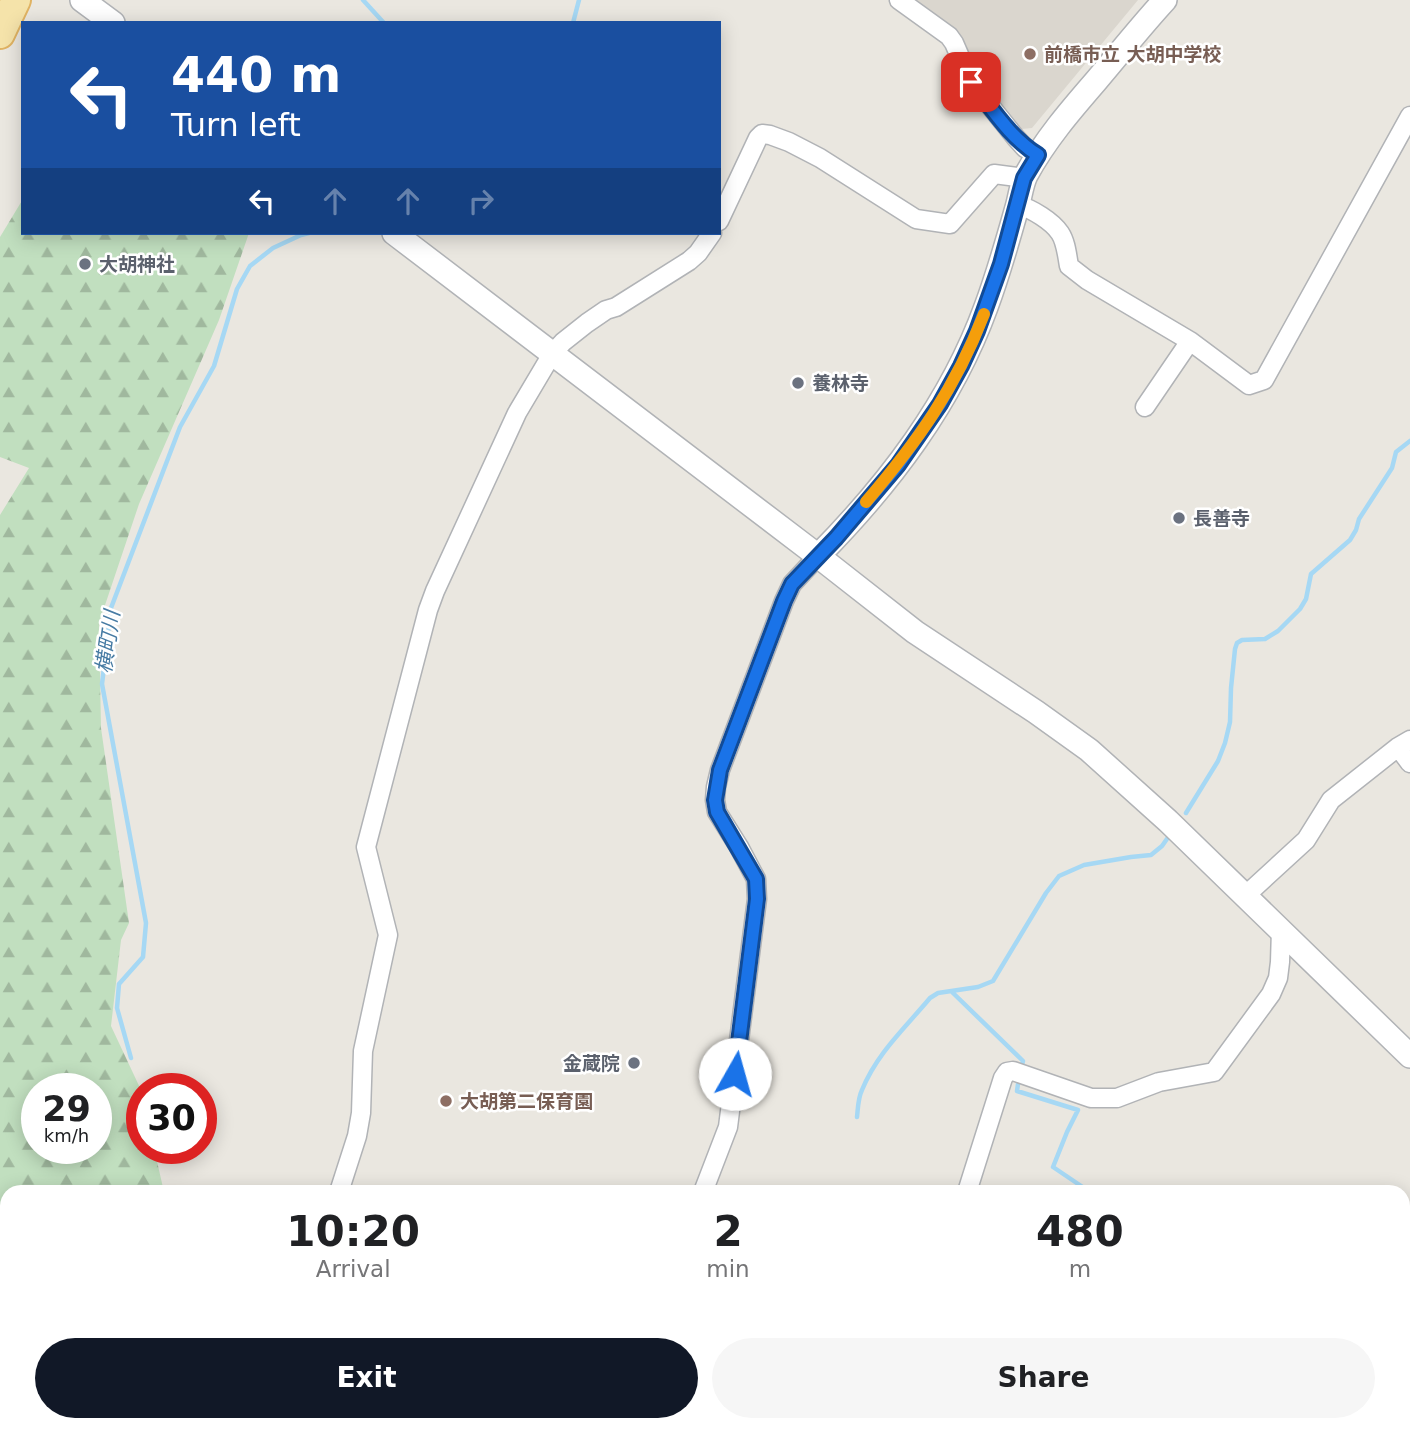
<!DOCTYPE html>
<html lang="en">
<head>
<meta charset="utf-8">
<style>
  body { margin:0; font-family:"DejaVu Sans","Noto Sans JP",sans-serif; background:#f6f6f6; color:#202124; height:100vh; display:flex; flex-direction:column; font-size:26px; white-space:nowrap }
  * { box-sizing:border-box; margin:0 }
  p { font-size:23px; color:#757577 }
  .icon { flex:none; width:38px; height:38px; fill:none; stroke:currentColor; stroke-width:2; stroke-linecap:round; stroke-linejoin:round }
  .map { position:relative; flex:1; overflow:hidden }
  .panel { position:absolute; left:0px; top:1185px; width:1410px; height:247px; display:flex; flex-direction:column; background:#fff; border-radius:21px 21px 0 0; box-shadow:0 4px 18px #0003 }
  .panel>* { flex:none }
  .top-card { position:absolute; left:21px; top:21px; width:700px; height:214px; border-radius:0px; box-shadow:0 4px 18px #0003; background:#1a4fa0; color:#fff; overflow:hidden }
  .speed { position:absolute; left:21px; top:1073px; display:flex; gap:14px; font-size:35px; font-weight:700; text-align:center }
  .speed>* { display:grid; place-content:center; width:91px; height:91px; border-radius:50%; background:#fff; box-shadow:0 4px 18px #0003; line-height:1 }
  .speed small { font-size:18px; font-weight:400 }
  .speed .limit { border:10px solid #d22; background:#fff; color:#111 }
  .pin { position:absolute; display:grid; place-items:center; width:60px; height:60px; color:#fff; margin:-30px; border-radius:14px; box-shadow:0 4px 10px #0006 }
  .me { position:absolute; width:77px; margin:-38px; rotate:7deg; stroke-linejoin:round; filter:drop-shadow(0 0 5px #0008) }
  .turn { display:flex; align-items:center; gap:24px; height:147px; padding:0 35px; font-size:32px }
  .turn .icon { width:91px; height:91px; stroke-width:2.5 }
  .turn b { display:block; font-size:49px; line-height:60px }
  .lanes { display:flex; align-items:center; height:66px; padding:0 35px; background:#0003; justify-content:center; gap:35px; direction:ltr }
  .lanes .off { opacity:.35 }
  .eta { display:flex; justify-content:space-evenly; align-items:center; height:119px; text-align:center }
  .eta b { font-size:42px; font-weight:600; line-height:49px }
  .action { display:flex; gap:14px; margin-top:auto; padding:14px 35px }
  .action a { flex:1; height:80px; border-radius:42px; background:#111827; color:#fff; font-size:28px; font-weight:600; line-height:80px; text-align:center }
  .action a+a { background:#f6f6f6; color:#202124 }
  .map>svg:first-child { display:block }
  .education { fill:#dad6ce }
  .forest { fill:url(#forest-firs); fill-rule:evenodd }
  .lines { fill:none; stroke-linecap:round; stroke-linejoin:round }
  .stream { stroke:#a6d8f4; stroke-width:4.5 }
  .minor-casing { stroke:#b1b3b6; stroke-width:21 }
  .tertiary-casing { stroke:#b1b3b6; stroke-width:26 }
  .primary-casing { stroke:#e0b363; stroke-width:32 }
  .minor { stroke:#fff; stroke-width:18 }
  .tertiary { stroke:#fff; stroke-width:23 }
  .primary { stroke:#f5e3aa; stroke-width:28 }
  .route-casing { stroke:#114b97; stroke-width:18 }
  .route { stroke:#1a73e8; stroke-width:12 }
  .slow { stroke:#f59e0b; stroke-width:12 }
  .education-dot { fill:#8d6e63; stroke:#fff; stroke-width:2.5 }
  .worship-dot { fill:#6b7280; stroke:#fff; stroke-width:2.5 }
  .labels { text-anchor:middle; dominant-baseline:central; stroke-width:5; stroke-linejoin:round; paint-order:stroke }
  .education-label { font-size:19px; font-weight:bold; fill:#785e54; stroke:#fff; text-anchor:start }
  .worship-label { font-size:19px; font-weight:bold; fill:#5b616d; stroke:#fff; text-anchor:start }
  .water-label { font-size:21px; font-style:italic; fill:#477ba3; stroke:#fff }
</style>
</head>
<body>
<div class="map">
<svg width="1410" height="1431" viewBox="0 0 1410 1431">
  <defs>
    <pattern id="forest-firs" width="22" height="20" patternUnits="userSpaceOnUse" patternTransform="scale(1.75)"><rect width="22" height="20" fill="#c1dfbf"/><path d="M5 1l3.5 6h-7zM16 11l3.5 6h-7z" fill="#a0b89e"/></pattern>
  </defs>
  <rect width="100%" height="100%" fill="#eae7e0"/>
  <!-- education -->
  <path class="education" d="M 916,0 L 1138,0 L 1032,128 L 1022,129 L 971,66 L 953,31 Z"/>
  <!-- forest -->
  <path class="forest" d="M 23,199 L 23,233 L 249,233 L 219,320 L 139,504 L 99,623 L 101,728 L 129,923 L 121,940 L 111,1026 L 141,1090 L 142,1148 L 154,1148 L 164,1192 L 7,1192 L 7,1289 L 0,1297 L 0,515 L 29,468 L 0,457 L 0,237 ZM 37,1088 L 96,1088 L 96,1148 L 37,1148 Z
    M 48,1425 L 48,1424 L 143,1425 L 142,1431 L 46,1431 Z"/>
  <g class="lines">
    <!-- stream -->
    <path class="stream" d="M 363,0 L 384,23
      M 573,23 L 579,0
      M 1186,813 L 1218,761 L 1225,743 L 1230,722 L 1231,688 L 1235,649 L 1237,643 L 1242,640 L 1265,639 L 1278,631 L 1300,609 L 1306,599 L 1311,574 L 1350,540 L 1356,530 L 1359,519 L 1392,468 L 1396,452 L 1410,441
      M 952,992 L 1023,1061 L 1021,1069
      M 131,1058 L 117,1008 L 119,984 L 143,957 L 146,923 L 102,684 L 111,608 L 180,427 L 214,366 L 237,289 L 250,266 L 273,248 L 301,235 L 309,233
      M 1019,1077 L 1017,1091 L 1078,1110 L 1067,1132 L 1053,1167 L 1090,1192
      M 857,1117 C 858,1108 858,1098 862,1090 C 877,1053 905,1028 930,998 L 938,993 L 978,987 L 993,981 L 1046,893 L 1059,876 L 1084,865 L 1131,857 L 1151,855 L 1162,846 L 1169,836"/>
    <!-- minor casing -->
    <g class="minor-casing">
      <path id="minor" d="M 899,0 L 949,36 L 954,43 L 971,82 L 1016,138 L 1025,148 L 1038,155
        M 1018,205 C 1032,209 1052,221 1060,233 C 1066,242 1067,255 1069,266 L 1087,280 L 1190,341 L 1249,385 L 1264,380 L 1410,116
        M 719,221 L 758,138 L 762,134 L 770,135 L 789,142 L 820,158 L 916,219 L 950,224 L 994,174 L 1024,178
        M 1145,407 L 1190,341
        M 1398,747 L 1410,763
        M 1245,896 L 1306,840 L 1331,800 L 1398,747 L 1410,740
        M 339,1192 L 357,1136 L 361,1113 L 363,1051 L 388,935 L 366,847 L 428,610 L 435,591 L 517,413 L 552,354 L 563,342 L 587,323 L 606,310 L 616,307 L 689,261 L 698,253 L 712,233
        M 703,1192 L 728,1127 L 757,899 L 756,879 L 739,847 L 717,812 L 715,800 L 716,787 L 720,770 L 784,601 L 792,584 L 818,556
        M 967,1192 L 1003,1078 L 1007,1072 L 1013,1071 L 1091,1098 L 1117,1098 L 1159,1082 L 1214,1072 L 1271,994 L 1278,978 L 1280,962 L 1281,929
        M 152,1431 L 159,1424
        M 625,1431 L 627,1424
        M 902,1431 L 903,1424"/>
    </g>
    <!-- tertiary casing -->
    <g class="tertiary-casing">
      <path id="tertiary" d="M 82,0 L 113,23
        M 394,233 L 818,556 L 915,632 L 1036,712 L 1089,750 L 1168,821 L 1410,1056
        M 818,556 C 889,484 951,403 986,307 C 998,275 1007,243 1016,211 C 1020,199 1021,185 1026,175 C 1045,140 1070,111 1096,81 C 1119,54 1141,26 1165,0"/>
    </g>
    <!-- primary casing -->
    <g class="primary-casing">
      <path id="primary" d="M 0,34 L 16,0"/>
    </g>
    <!-- minor -->
    <use href="#minor" class="minor"/>
    <!-- tertiary -->
    <use href="#tertiary" class="tertiary"/>
    <!-- primary -->
    <use href="#primary" class="primary"/>
  </g>
  <g class="lines">
    <!-- route casing -->
    <g class="route-casing">
      <path id="route" d="M 735,1074 L 757,899 L 756,879 L 717,812 L 715,800 L 720,770 L 784,601 L 792,584 L 836,538 L 898,465 L 940,404 L 961,366 L 977,331 L 1001,264 L 1024,178 L 1038,155 C 1010,138 991,107 971,82"/>
    </g>
    <!-- route -->
    <use href="#route" class="route"/>
    <!-- slow -->
    <path class="slow" d="M 866,502 C 918,441 955,389 984,314"/>
  </g>
  <!-- markers -->
  <g class="education-dot">
    <circle cx="1030" cy="54" r="7"/>
    <circle cx="446" cy="1101" r="7"/>
  </g>
  <g class="worship-dot">
    <circle cx="85" cy="264" r="7"/>
    <circle cx="798" cy="383" r="7"/>
    <circle cx="1179" cy="518" r="7"/>
    <circle cx="634" cy="1063" r="7"/>
  </g>
  <g class="labels">
    <!-- education labels -->
    <g class="education-label">
      <text x="1044" y="54">前橋市立 大胡中学校</text>
      <text x="460" y="1101">大胡第二保育園</text>
    </g>
    <!-- worship labels -->
    <g class="worship-label">
      <text x="99" y="264">大胡神社</text>
      <text x="812" y="383">養林寺</text>
      <text x="1193" y="518">長善寺</text>
      <text x="620" y="1063" text-anchor="end">金蔵院</text>
    </g>
    <!-- water labels -->
    <g class="water-label">
      <text transform="translate(108 642) rotate(-82)">横町川</text>
    </g>
  </g>
</svg>
<div class="speed"><div>29<small>km/h</small></div><div class="limit">30</div></div>
<div class="pin" style="left:971px;top:82px;background:#d93025"><svg class="icon" aria-label="arrive" viewBox="0 0 24 24"><path d="M6 21V4h12l-3 4 3 4H6"/></svg></div>
<svg class="me" style="left:735px;top:1074px" viewBox="-20 -20 40 40"><circle r="19" fill="#fff"/><path d="M0-13L10 11 0 6-10 11z" fill="#1a73e8"/></svg>
<div class="top-card">
<div class="turn"><svg class="icon" aria-label="left" viewBox="0 0 24 24"><path d="M17 20v-9H6M10 6l-5 5 5 5"/></svg><div><b>440 m</b>Turn left</div></div>
<div class="lanes"><svg class="icon" aria-label="left" viewBox="0 0 24 24"><path d="M17 20v-9H6M10 6l-5 5 5 5"/></svg><svg class="icon off" aria-label="ahead" viewBox="0 0 24 24"><path d="M12 20V5M6 11l6-6 6 6"/></svg><svg class="icon off" aria-label="ahead" viewBox="0 0 24 24"><path d="M12 20V5M6 11l6-6 6 6"/></svg><svg class="icon off" aria-label="right" viewBox="0 0 24 24"><path d="M7 20v-9h11M14 6l5 5-5 5"/></svg></div>
</div>
<section class="panel">
<div class="eta">
<div><b>10:20</b><p>Arrival</p></div>
<div><b>2</b><p>min</p></div>
<div><b>480</b><p>m</p></div>
</div>
<div class="action"><a>Exit</a><a>Share</a></div>
</section>
</div>
</body>
</html>
